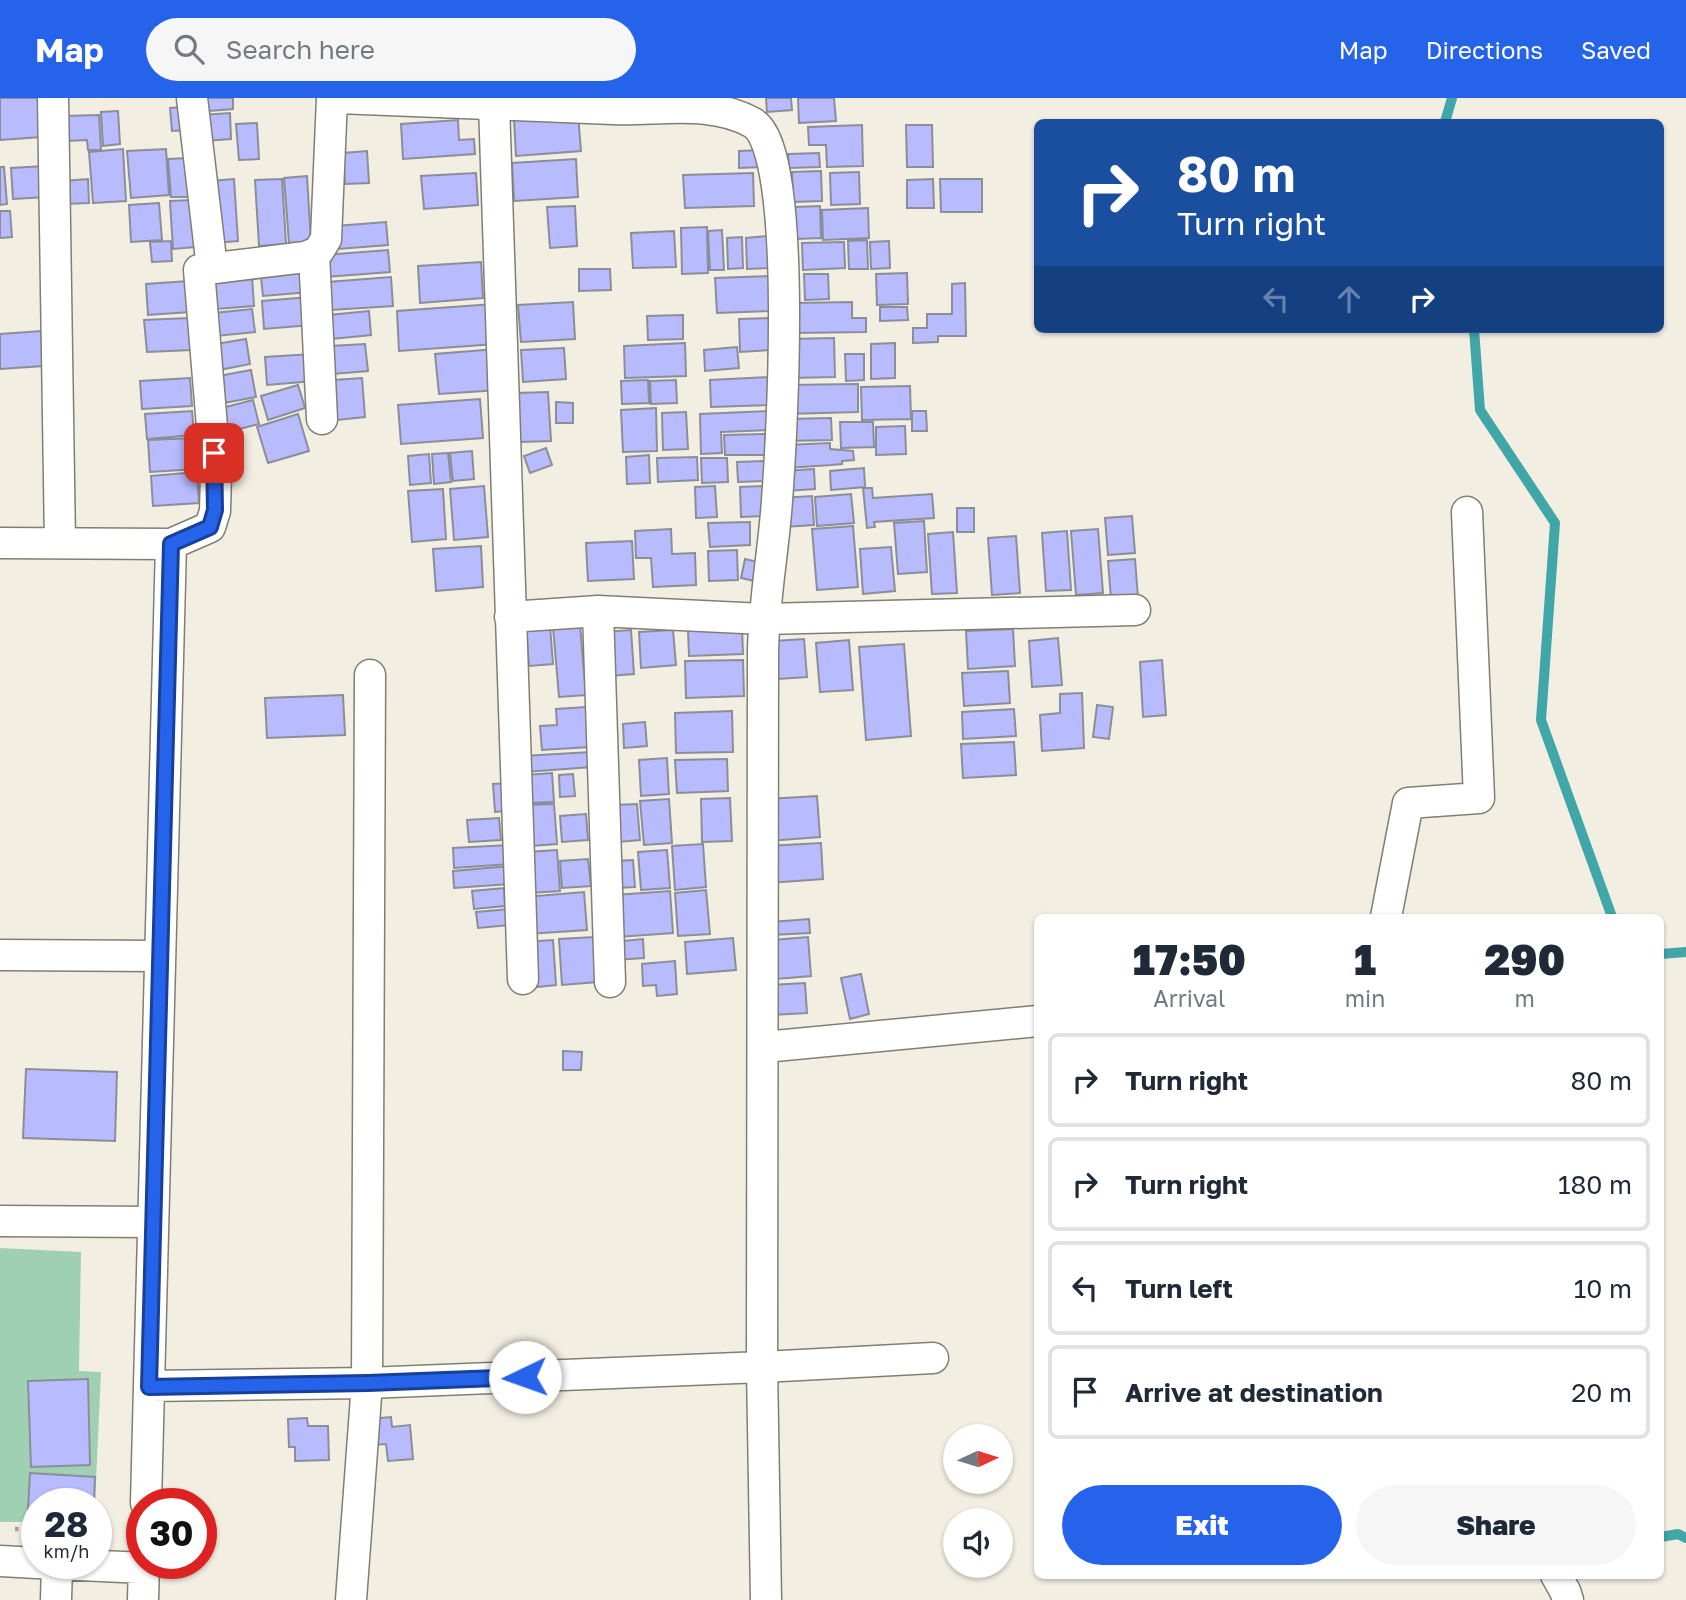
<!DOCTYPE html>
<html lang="en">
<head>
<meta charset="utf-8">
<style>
  body { margin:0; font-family:"Golos Text",sans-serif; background:#f6f6f7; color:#1f2937; height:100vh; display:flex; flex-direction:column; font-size:26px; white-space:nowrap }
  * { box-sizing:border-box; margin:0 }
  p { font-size:23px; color:#747a83 }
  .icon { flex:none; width:38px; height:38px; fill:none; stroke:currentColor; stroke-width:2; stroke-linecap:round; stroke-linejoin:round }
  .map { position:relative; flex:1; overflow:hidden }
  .side { position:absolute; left:1034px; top:816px; width:630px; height:665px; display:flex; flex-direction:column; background:#fff; border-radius:10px; box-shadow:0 2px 5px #0004 }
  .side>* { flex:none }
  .hud { position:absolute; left:1034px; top:21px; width:630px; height:214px; border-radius:10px; box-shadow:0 2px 5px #0004; background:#1a4fa0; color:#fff; overflow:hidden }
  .needle { width:46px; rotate:86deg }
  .tools { position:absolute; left:943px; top:1326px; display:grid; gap:14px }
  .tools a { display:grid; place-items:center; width:70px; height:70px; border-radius:50%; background:#fff; box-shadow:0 2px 5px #0004; font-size:35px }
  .speed { position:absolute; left:21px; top:1390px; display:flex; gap:14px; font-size:35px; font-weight:700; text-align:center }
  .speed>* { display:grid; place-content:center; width:91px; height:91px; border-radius:50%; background:#fff; box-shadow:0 2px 5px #0004; line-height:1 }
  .speed small { font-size:18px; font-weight:400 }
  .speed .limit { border:10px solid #d22; background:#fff; color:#111 }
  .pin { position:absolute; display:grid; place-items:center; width:60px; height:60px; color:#fff; margin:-30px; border-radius:14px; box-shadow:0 4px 10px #0006 }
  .me { position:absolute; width:77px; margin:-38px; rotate:267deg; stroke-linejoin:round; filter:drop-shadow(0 0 5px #0008) }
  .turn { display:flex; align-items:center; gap:24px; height:147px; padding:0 28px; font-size:32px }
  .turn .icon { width:91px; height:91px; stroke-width:2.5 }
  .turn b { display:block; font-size:49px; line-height:60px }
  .lanes { display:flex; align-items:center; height:66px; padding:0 28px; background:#0003; justify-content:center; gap:35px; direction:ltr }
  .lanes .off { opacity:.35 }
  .eta { display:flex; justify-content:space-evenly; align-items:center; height:119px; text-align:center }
  .eta b { font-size:42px; font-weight:800; line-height:49px }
  .action { display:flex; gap:14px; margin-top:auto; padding:14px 28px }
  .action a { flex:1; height:80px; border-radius:42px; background:#2563eb; color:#fff; font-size:28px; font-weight:800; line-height:80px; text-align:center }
  .action a+a { background:#f6f6f7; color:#1f2937 }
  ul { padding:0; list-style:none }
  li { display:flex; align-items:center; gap:21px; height:94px; margin:0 14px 10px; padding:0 14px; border:4px solid #e0e1e3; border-radius:10px }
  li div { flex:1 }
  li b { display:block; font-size:26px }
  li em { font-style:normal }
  header { display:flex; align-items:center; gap:42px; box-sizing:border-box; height:98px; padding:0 35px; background:#2563eb; color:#fff }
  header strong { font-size:33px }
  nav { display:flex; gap:38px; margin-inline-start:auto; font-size:24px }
  .search { width:490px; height:63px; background:#f6f6f7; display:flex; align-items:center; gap:18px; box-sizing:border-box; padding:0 24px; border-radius:38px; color:#747a83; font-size:26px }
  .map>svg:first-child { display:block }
  .green { fill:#a0d0b3 }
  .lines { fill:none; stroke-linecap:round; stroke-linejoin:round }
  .stream { stroke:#40a6a7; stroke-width:10 }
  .building { fill:#b8bcfe; stroke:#8b8d98; stroke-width:2 }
  .minor-casing { stroke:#827e73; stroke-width:33 }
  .path { stroke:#a29e96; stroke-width:4.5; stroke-dasharray:3.5 5; stroke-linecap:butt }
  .minor { stroke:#fff; stroke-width:30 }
  .route-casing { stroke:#184099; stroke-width:18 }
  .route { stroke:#2563eb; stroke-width:12 }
</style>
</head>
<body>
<header>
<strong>Map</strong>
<div class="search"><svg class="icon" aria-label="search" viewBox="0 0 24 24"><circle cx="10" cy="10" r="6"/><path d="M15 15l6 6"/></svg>Search here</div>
<nav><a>Map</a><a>Directions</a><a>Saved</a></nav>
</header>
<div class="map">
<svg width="1686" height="1502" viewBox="0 0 1686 1502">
  <rect width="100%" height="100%" fill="#f3eee2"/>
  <!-- green -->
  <path class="green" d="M 0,1150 L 81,1154 L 79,1273 L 101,1274 L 95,1405 L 37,1405 L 37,1424 L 0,1424 Z"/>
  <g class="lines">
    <!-- stream -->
    <path class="stream" d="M 1445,24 L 1452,0
      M 1474,231 L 1480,312 L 1555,425 L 1541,622 L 1612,819
      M 1661,856 L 1686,854
      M 1661,1439 L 1678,1436 L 1686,1440"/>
  </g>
  <!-- building -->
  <path class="building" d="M 0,0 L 39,0 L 41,39 L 0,42 Z
    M 196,0 L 233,0 L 233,11 L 197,14 Z
    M 766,0 L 791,0 L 792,12 L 767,14 Z
    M 798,0 L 834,0 L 836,23 L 799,25 Z
    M 185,9 L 186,32 L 172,33 L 170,10 Z
    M 118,13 L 120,46 L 103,48 L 101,14 Z
    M 230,15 L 231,41 L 204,43 L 202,17 Z
    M 578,16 L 581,53 L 516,58 L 514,21 Z
    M 99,17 L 101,52 L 88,52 L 87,42 L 66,43 L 65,18 Z
    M 458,22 L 459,42 L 474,41 L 475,56 L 403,61 L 401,26 Z
    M 257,25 L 259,61 L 239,62 L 236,26 Z
    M 862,27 L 863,68 L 827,69 L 826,47 L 809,47 L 808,29 Z
    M 906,27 L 932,27 L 933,69 L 907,69 Z
    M 123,51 L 126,103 L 93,105 L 89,54 Z
    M 166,51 L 169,97 L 131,100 L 127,53 Z
    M 762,52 L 762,69 L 739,70 L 739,53 Z
    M 367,53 L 369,85 L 345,86 L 343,55 Z
    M 819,55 L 820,69 L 789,70 L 788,56 Z
    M 188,60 L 191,99 L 171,99 L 168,61 Z
    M 576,61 L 578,99 L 514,103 L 512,65 Z
    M 45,68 L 47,99 L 13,101 L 11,70 Z
    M 0,69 L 4,69 L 7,106 L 0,107 Z
    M 821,73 L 822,103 L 793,104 L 792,74 Z
    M 859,74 L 860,106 L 831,107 L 830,75 Z
    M 476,75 L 478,107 L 424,111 L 421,78 Z
    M 753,75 L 754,108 L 685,110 L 683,77 Z
    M 307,78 L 311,144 L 289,145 L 284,80 Z
    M 88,81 L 89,105 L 64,106 L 63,83 Z
    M 234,81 L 238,143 L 215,145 L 211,83 Z
    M 282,81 L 286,146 L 259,148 L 255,82 Z
    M 933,81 L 934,110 L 907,110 L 907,82 Z
    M 940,81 L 982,81 L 982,114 L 941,114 Z
    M 192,102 L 195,149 L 173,151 L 170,103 Z
    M 159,105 L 162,142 L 131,144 L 129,107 Z
    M 575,108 L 577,148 L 550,150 L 547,109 Z
    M 820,108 L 821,140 L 796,141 L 795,109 Z
    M 868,110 L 869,140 L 823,142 L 822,112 Z
    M 0,113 L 10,113 L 12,139 L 0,140 Z
    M 386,124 L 388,147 L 338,151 L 336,128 Z
    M 707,129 L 708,175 L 682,176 L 681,130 Z
    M 722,132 L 724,172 L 710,172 L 708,133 Z
    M 674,133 L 676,169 L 633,170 L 631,135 Z
    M 768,138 L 769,170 L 747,171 L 746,140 Z
    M 742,139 L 743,170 L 728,171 L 727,140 Z
    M 867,142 L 868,171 L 849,171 L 848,143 Z
    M 171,143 L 172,163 L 152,164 L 150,144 Z
    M 889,143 L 890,170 L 871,171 L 870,144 Z
    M 844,144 L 845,170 L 803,172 L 802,145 Z
    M 388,152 L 390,174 L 326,179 L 324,157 Z
    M 481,164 L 483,200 L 420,205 L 418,168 Z
    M 308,166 L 310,194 L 263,198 L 260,170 Z
    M 579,171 L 610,171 L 611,192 L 579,193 Z
    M 907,175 L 908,206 L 877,207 L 876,176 Z
    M 804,176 L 828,176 L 829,201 L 805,202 Z
    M 252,178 L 254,208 L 216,211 L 214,182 Z
    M 769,178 L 771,213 L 717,215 L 715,180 Z
    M 391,179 L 393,208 L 331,212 L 328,184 Z
    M 188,183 L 190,214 L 148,217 L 146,186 Z
    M 965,185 L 966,238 L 938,238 L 938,244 L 913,245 L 913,230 L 927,230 L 927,216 L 952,216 L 952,186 Z
    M 309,199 L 311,227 L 264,231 L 262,203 Z
    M 573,204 L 575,241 L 521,244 L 518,207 Z
    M 852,204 L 852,220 L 866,220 L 866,234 L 794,235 L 794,205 Z
    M 493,206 L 496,246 L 399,253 L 397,213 Z
    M 880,209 L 907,209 L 908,222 L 880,223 Z
    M 252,211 L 255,234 L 216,238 L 214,215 Z
    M 369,213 L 371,237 L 332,241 L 329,217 Z
    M 683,217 L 683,241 L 648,242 L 647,218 Z
    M 189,220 L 191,252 L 147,254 L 144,222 Z
    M 770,220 L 771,252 L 740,254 L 739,221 Z
    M 41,233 L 43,268 L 0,271 L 0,236 Z
    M 834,240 L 835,279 L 790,280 L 789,241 Z
    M 246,241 L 250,266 L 214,273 L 210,247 Z
    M 685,245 L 686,278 L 625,280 L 624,248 Z
    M 895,245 L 895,280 L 871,281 L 871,246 Z
    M 365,246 L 368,273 L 333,276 L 331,248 Z
    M 737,249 L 739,270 L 705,273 L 704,252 Z
    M 564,250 L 566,281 L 523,284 L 521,252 Z
    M 496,251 L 499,292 L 439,296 L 435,256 Z
    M 312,256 L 314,283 L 267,287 L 265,259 Z
    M 845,256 L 864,256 L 864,282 L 846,283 Z
    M 251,272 L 256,299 L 213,307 L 208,280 Z
    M 770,279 L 771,307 L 711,309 L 710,282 Z
    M 190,280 L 192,308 L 142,311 L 140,283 Z
    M 362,280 L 365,319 L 337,322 L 334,282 Z
    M 648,282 L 649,305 L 622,306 L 621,283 Z
    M 676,282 L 677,305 L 651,306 L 650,283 Z
    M 858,286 L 858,314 L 786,316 L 786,287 Z
    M 298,287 L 305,310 L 268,322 L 261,298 Z
    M 910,288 L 911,321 L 862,322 L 861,289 Z
    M 548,294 L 551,343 L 520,344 L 517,295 Z
    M 480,301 L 483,340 L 401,346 L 398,307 Z
    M 253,302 L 259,326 L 220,336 L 214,312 Z
    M 556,304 L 573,305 L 573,325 L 556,325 Z
    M 656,310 L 657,353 L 623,354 L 621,312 Z
    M 192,313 L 194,337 L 147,341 L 145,316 Z
    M 769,313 L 770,332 L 721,334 L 722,355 L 701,356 L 700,316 Z
    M 912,313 L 926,313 L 927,333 L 912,333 Z
    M 686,314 L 688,351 L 663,352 L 662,315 Z
    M 298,316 L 309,353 L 268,365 L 257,329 Z
    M 831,320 L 832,342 L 787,343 L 787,321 Z
    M 840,324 L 873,324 L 874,349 L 841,350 Z
    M 905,328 L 906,356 L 876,357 L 876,329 Z
    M 765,336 L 766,357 L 725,357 L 724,337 Z
    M 196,340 L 197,371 L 150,374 L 148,342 Z
    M 830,345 L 830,351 L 853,353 L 854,362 L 842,363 L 842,366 L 831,367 L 787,370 L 786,347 Z
    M 546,350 L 552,367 L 530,375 L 524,358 Z
    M 472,353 L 474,381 L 453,383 L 450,355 Z
    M 448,355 L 451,384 L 434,386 L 432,356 Z
    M 429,356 L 431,385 L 410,387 L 408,358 Z
    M 649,357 L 650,385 L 627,386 L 626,359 Z
    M 697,359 L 698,382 L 658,384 L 657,360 Z
    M 701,360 L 727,360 L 728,384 L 702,385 Z
    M 764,363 L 765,383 L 738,384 L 737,364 Z
    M 864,370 L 865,389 L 831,392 L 830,373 Z
    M 814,371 L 815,391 L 786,393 L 784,373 Z
    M 197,374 L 199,405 L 153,408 L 151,378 Z
    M 484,388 L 488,439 L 454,442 L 450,391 Z
    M 715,388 L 717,419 L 696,420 L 695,389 Z
    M 763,388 L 764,418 L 741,419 L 740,389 Z
    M 863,390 L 872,390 L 873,400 L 932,396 L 934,420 L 874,424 L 875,429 L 867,430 Z
    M 443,391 L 446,441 L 412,444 L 408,393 Z
    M 851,396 L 854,425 L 817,428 L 815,399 Z
    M 812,398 L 814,427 L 784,429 L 782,400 Z
    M 957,410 L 974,410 L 974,434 L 957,434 Z
    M 1132,418 L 1135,455 L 1108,457 L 1105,420 Z
    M 924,423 L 927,474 L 898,476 L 894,425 Z
    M 750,424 L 750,447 L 710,449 L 708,425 Z
    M 853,428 L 858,489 L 817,492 L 812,431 Z
    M 671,431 L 672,456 L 695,455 L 696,487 L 653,489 L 651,460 L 636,460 L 635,433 Z
    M 1098,431 L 1103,495 L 1076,497 L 1071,433 Z
    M 1067,433 L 1071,492 L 1046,493 L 1042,435 Z
    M 953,434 L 957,495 L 932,496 L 928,436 Z
    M 1016,438 L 1020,495 L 992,497 L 988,440 Z
    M 632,443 L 634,481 L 588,483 L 586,445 Z
    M 481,448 L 483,489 L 436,493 L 433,451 Z
    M 891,449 L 895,493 L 863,496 L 860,451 Z
    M 737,452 L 738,482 L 709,483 L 708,453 Z
    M 745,461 L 766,466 L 763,485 L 741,480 Z
    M 1135,461 L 1138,500 L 1111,501 L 1108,463 Z
    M 580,527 L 586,597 L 559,599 L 553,529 Z
    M 550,528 L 553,566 L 529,568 L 526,530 Z
    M 742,530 L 743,556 L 689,558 L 688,532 Z
    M 1013,531 L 1015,568 L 968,571 L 966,533 Z
    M 631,532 L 634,576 L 609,578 L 605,534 Z
    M 673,532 L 676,567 L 641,570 L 639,534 Z
    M 1058,540 L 1062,587 L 1032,589 L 1029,543 Z
    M 804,541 L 807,579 L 778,581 L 775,543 Z
    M 849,542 L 853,592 L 820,594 L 816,545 Z
    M 904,546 L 911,638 L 866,642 L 859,549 Z
    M 743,562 L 744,598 L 686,600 L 685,563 Z
    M 1162,562 L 1166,617 L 1143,619 L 1140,564 Z
    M 1008,573 L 1010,605 L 964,608 L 962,575 Z
    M 1082,595 L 1084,650 L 1042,653 L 1040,617 L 1060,615 L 1060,596 Z
    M 343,597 L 345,637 L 267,640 L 265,600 Z
    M 1097,607 L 1113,609 L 1109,641 L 1093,639 Z
    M 586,609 L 590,649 L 542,652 L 540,628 L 557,627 L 556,611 Z
    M 1014,611 L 1016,638 L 963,641 L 962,614 Z
    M 732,613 L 733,654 L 676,655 L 675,615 Z
    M 645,624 L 647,648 L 624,650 L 623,626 Z
    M 1014,644 L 1016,677 L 963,680 L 961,646 Z
    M 590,654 L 592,669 L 525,674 L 524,658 Z
    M 667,660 L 669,696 L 641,698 L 639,662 Z
    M 727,661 L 728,693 L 677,695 L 675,662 Z
    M 552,675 L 554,704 L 528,705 L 526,677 Z
    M 573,676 L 575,698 L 560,699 L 559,677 Z
    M 512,685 L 514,712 L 495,714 L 493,686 Z
    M 817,698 L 820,739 L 769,743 L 767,701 Z
    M 730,700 L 732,743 L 702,744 L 701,701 Z
    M 669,701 L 672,745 L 644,747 L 640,703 Z
    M 554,706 L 557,746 L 531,748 L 528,707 Z
    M 637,706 L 640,742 L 618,744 L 615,707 Z
    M 586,716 L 588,742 L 562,744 L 560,718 Z
    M 499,720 L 501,742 L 469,744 L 467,722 Z
    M 821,745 L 823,781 L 769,785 L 766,748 Z
    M 703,746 L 706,789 L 675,792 L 672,748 Z
    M 510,747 L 511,766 L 454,770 L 453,750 Z
    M 557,752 L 560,793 L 529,795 L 526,754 Z
    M 667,752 L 670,790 L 641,792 L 638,754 Z
    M 588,761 L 591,788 L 562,790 L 560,763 Z
    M 633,762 L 635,789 L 617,790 L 616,763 Z
    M 510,768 L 511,786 L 454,790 L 453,773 Z
    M 504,790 L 505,808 L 474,811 L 472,793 Z
    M 706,792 L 710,836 L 678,838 L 675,795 Z
    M 670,793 L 673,835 L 618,839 L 615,797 Z
    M 584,794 L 587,832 L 528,836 L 525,799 Z
    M 509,811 L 510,827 L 478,830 L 476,814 Z
    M 809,821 L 810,835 L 772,837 L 771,824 Z
    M 594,839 L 597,884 L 562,887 L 559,841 Z
    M 808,839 L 811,878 L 776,881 L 773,842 Z
    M 733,840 L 736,872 L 687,876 L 685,844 Z
    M 643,841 L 644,860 L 615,862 L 613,844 Z
    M 553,842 L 556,887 L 528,890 L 524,844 Z
    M 675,863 L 677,896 L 657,898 L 656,887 L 643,888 L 642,866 Z
    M 861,876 L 869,916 L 850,921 L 841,880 Z
    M 805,885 L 807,915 L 772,917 L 770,887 Z
    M 563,953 L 582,954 L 581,972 L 563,972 Z
    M 26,971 L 117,974 L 115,1043 L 23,1040 Z
    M 88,1281 L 90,1367 L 31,1369 L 28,1283 Z
    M 391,1319 L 392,1329 L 410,1327 L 413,1361 L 388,1363 L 386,1346 L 373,1347 L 370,1321 Z
    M 307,1320 L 308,1328 L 328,1328 L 329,1362 L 295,1363 L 295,1349 L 289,1349 L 288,1321 Z
    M 30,1375 L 95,1379 L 94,1405 L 37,1405 L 37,1412 L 28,1411 Z"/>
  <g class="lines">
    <!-- minor casing -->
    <g class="minor-casing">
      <path id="minor" d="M 53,0 L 60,445
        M 192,0 L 212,170
        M 494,6 L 523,881
        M 314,156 L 322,321
        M 0,445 L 171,446
        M 598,513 L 610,884
        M 510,519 L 598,513 L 764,521 L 1135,512
        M 1386,819 L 1408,705 L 1479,700 L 1467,414
        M 0,857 L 159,858
        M 764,949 L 1038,923
        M 0,1123 L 153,1124
        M 149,1288 L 171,446 L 210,429 L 215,413 L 216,377 L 199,172 L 305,159 L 318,154 L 326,141 L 332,0
        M 146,1405 L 149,1288 L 367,1285 L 762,1269 L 763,552 C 764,506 772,461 776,415 C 781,356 800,53 753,25 C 711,1 659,13 613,11 C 521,7 430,4 338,0
        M 0,1463 L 37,1465
        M 37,1465 L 144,1470
        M 1556,1477 L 1565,1493 L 1568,1502
        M 56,1502 L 57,1466
        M 143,1502 L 144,1465
        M 351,1502 L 367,1285 L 370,577
        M 766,1502 L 762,1269 L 933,1260"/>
    </g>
    <!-- path -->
    <path class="path" d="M 15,1431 L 37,1431"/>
    <!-- minor -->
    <use href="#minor" class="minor"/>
  </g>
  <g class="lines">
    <!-- route casing -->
    <g class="route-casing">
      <path id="route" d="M 214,355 L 215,412 L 210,429 L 171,446 L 149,1289 L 368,1285 L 525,1279"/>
    </g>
    <!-- route -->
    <use href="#route" class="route"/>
  </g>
</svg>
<div class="tools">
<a><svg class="needle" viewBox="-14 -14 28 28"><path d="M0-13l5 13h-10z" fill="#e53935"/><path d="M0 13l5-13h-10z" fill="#747a83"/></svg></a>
<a><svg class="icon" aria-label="sound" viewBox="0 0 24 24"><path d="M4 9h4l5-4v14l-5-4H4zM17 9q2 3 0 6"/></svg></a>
</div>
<div class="speed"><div>28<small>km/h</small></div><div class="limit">30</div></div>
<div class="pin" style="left:214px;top:355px;background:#d93025"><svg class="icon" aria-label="arrive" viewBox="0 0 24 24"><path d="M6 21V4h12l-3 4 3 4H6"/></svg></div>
<svg class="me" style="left:525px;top:1279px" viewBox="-20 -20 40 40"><circle r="19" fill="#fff"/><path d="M0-13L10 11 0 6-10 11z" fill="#2563eb"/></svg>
<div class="hud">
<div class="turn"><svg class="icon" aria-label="right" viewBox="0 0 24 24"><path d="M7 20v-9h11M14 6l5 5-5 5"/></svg><div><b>80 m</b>Turn right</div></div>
<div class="lanes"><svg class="icon off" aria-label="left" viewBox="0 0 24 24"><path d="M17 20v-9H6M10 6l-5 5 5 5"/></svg><svg class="icon off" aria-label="ahead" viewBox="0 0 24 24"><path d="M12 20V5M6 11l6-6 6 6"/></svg><svg class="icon" aria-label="right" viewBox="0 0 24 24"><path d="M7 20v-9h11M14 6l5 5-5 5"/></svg></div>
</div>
<section class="side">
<div class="eta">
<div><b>17:50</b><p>Arrival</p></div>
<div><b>1</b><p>min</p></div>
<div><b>290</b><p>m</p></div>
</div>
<ul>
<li><svg class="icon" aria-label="right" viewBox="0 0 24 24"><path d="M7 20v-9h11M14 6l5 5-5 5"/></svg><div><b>Turn right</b></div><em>80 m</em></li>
<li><svg class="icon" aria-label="right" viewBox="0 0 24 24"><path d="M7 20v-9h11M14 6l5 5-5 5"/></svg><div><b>Turn right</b></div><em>180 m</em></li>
<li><svg class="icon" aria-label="left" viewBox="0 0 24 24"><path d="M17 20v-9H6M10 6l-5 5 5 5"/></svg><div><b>Turn left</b></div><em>10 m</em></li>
<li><svg class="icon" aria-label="arrive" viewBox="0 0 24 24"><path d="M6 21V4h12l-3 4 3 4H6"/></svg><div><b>Arrive at destination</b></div><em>20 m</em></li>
</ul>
<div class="action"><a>Exit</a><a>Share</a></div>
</section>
</div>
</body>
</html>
